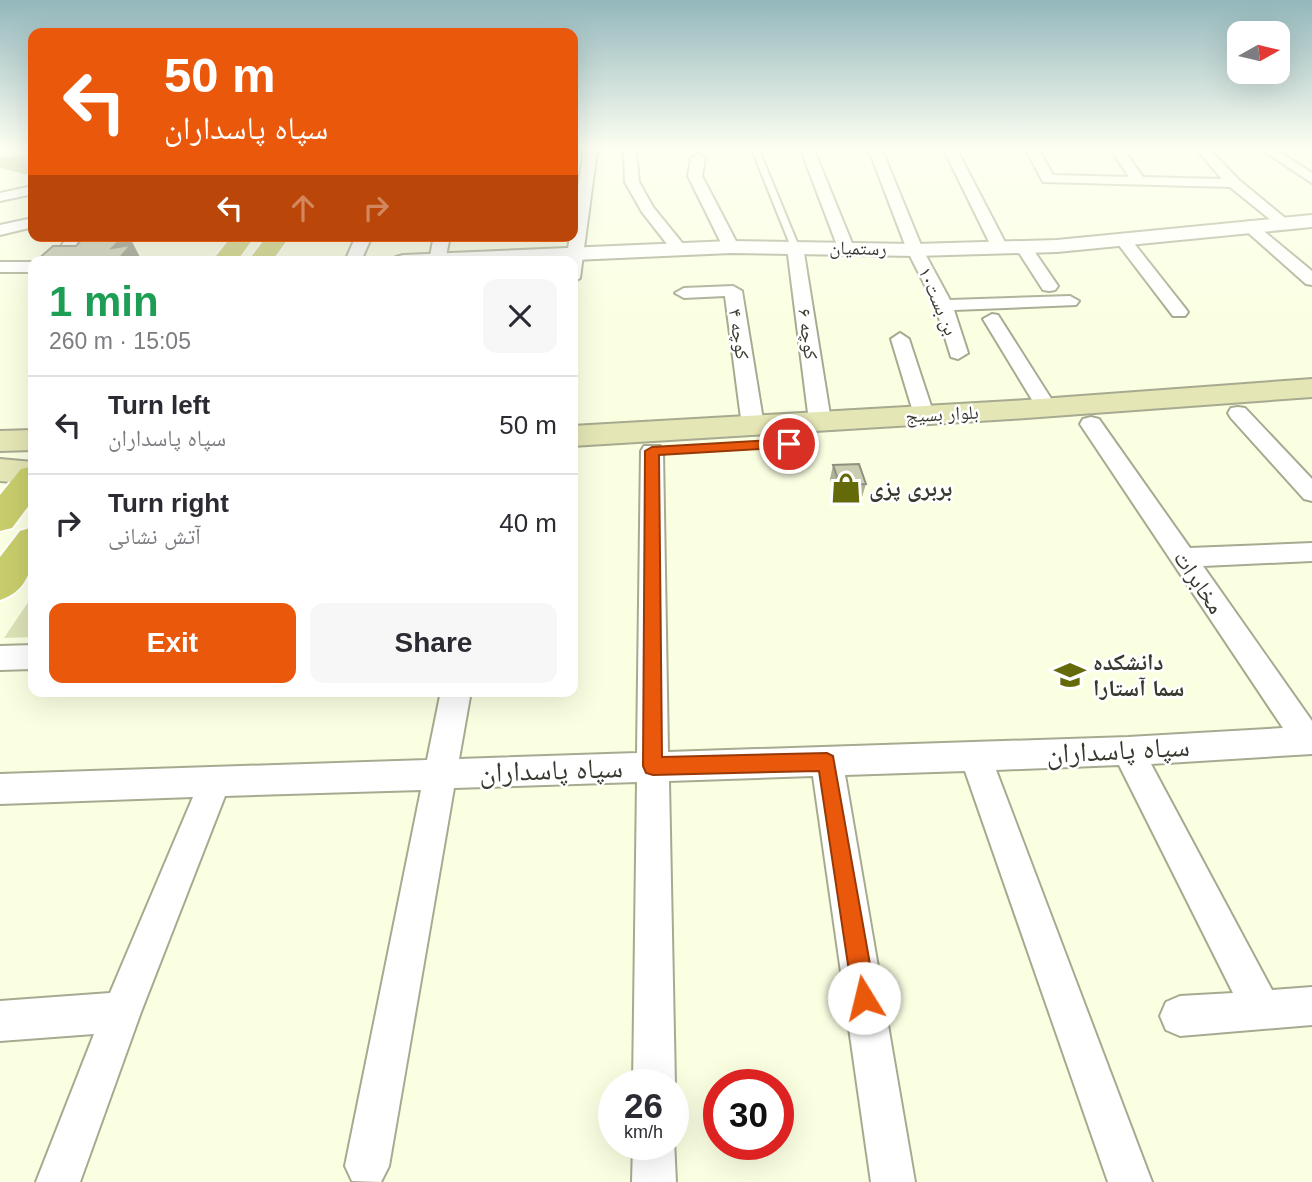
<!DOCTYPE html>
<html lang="en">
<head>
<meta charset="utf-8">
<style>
  body { margin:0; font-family:Arial,"Noto Naskh Arabic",sans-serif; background:#f7f7f7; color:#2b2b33; height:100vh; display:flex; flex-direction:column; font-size:26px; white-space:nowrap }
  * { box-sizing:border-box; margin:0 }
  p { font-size:23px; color:#7c7c81 }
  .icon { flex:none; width:38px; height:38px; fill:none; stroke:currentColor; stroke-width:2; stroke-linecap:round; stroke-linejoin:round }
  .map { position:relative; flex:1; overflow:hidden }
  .side { position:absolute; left:28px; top:256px; width:550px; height:441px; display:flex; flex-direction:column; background:#fff; border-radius:14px; box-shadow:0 7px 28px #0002 }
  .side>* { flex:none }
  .hud { position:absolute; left:28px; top:28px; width:550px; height:214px; border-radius:14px; box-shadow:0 7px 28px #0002; background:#ea580c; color:#fff; overflow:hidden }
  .needle { width:46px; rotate:82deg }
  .buttons { position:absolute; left:1227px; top:21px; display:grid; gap:14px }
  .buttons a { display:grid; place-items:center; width:63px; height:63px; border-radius:14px; background:#fff; box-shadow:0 7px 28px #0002; font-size:35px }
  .speed { position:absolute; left:598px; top:1069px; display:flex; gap:14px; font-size:35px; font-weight:700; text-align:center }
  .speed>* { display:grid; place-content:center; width:91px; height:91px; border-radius:50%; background:#fff; box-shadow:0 7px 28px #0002; line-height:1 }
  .speed small { font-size:18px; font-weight:400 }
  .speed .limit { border:10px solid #d22; background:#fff; color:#111 }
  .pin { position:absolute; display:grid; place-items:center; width:60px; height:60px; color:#fff; margin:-30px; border:4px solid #fff; border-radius:50%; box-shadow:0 2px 7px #0007 }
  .me { position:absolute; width:77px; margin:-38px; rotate:351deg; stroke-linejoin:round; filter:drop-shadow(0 0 5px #0008) }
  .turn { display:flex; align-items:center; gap:24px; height:147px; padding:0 21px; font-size:32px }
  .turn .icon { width:91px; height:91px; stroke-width:2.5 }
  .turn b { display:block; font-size:49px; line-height:60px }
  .lanes { display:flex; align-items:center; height:66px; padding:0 21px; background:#0003; justify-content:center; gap:35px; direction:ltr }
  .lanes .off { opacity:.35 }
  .round { display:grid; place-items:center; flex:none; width:74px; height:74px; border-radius:14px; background:#f7f7f7 }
  .overview { display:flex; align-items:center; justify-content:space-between; height:119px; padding:0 21px }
  h1 { font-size:42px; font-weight:700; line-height:52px; color:#1e9e55 }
  .action { display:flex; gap:14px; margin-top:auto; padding:14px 21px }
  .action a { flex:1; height:80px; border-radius:14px; background:#ea580c; color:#fff; font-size:28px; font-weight:700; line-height:80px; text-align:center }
  .action a+a { background:#f7f7f7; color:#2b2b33 }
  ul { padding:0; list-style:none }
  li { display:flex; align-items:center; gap:21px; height:98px; padding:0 21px; border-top:2px solid #e1e1e2 }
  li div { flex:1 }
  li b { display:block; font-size:26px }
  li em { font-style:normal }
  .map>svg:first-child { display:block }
  .green { fill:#dde2b7 }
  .water { fill:#b5bb7b }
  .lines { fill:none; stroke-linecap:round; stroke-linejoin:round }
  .service-casing { stroke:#a7aa90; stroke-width:4 }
  .minor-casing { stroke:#a7aa90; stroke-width:4 }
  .tertiary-casing { stroke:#a7aa90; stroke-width:4 }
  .secondary-casing { stroke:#a7aa90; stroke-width:4 }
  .primary-casing { stroke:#fff; stroke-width:4 }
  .service { fill:#fff; fill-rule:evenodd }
  .minor { fill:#fff; fill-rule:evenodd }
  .tertiary { fill:#fff; fill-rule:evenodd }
  .secondary { fill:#e4e6b5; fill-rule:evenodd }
  .primary { fill:#c8cd6b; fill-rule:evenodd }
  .wall { fill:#aeb099 }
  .shaded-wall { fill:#8d907d }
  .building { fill:#cacdb2; stroke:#8d907d; stroke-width:2 }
  .route { fill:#ea580c; stroke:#983908; stroke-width:2 }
  .labels { text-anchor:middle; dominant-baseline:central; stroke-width:5; stroke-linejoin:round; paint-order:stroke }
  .far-street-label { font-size:19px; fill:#393a2f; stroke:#fff }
  .poi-label { font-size:23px; font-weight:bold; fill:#393a2f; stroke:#fff; text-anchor:start }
  .street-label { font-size:23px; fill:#393a2f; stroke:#fff }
  .near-street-label { font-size:28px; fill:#393a2f; stroke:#fff }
</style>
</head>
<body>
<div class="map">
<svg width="1312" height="1182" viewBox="0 0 1312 1182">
  <rect width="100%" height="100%" fill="#fbffe2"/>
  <!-- green -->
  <path class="green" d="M 33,595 L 33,637 L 4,638 Z"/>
  <!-- water -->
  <path class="water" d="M 0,155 L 3,157 L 33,155 L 33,176 L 0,168 Z"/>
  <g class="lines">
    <!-- service casing -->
    <g class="service-casing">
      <path id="service" d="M 752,150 L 759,150 L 799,247 L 798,249 L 791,247 Z"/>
    </g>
    <!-- minor casing -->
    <g class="minor-casing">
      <path id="minor" d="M 584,150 L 597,150 L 580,278 L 572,283 L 572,261 L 566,261 Z
        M 624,150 L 636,150 L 639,182 L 653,207 L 688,250 L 686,253 L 674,253 L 642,212 L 625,182 Z
        M 801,150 L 814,150 L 854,248 L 852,251 L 846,253 L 838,248 Z
        M 869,150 L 882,150 L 923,250 L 950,300 L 1070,296 L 1079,301 L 1076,305 L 954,310 L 968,353 L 958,359 L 951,357 L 935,305 L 907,250 Z
        M 944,150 L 957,150 L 1008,248 L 1006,251 L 1000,253 L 992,248 Z
        M 1026,150 L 1039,150 L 1053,175 L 1129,177 L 1111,150 L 1124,150 L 1143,177 L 1222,179 L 1197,150 L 1210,150 L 1239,180 L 1290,222 L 1287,225 L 1277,225 L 1230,187 L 1043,182 Z
        M 1262,150 L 1277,150 L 1312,173 L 1312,183 Z
        M 698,154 L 705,158 L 702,176 L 739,247 L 737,250 L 725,250 L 723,247 L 688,176 L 691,158 Z
        M 33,186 L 33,194 L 0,201 L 0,193 Z
        M 33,218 L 33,227 L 0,235 L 0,225 Z
        M 1249,221 L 1254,223 L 1312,271 L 1312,285 L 1306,284 L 1244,229 L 1241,226 L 1244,223 Z
        M 1123,235 L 1129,237 L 1185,308 L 1188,312 L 1185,316 L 1173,316 L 1115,240 Z
        M 68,236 L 84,236 L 67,261 L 51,261 Z
        M 356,236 L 372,236 L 361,261 L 345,261 Z
        M 434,236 L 450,236 L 445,261 L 429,261 Z
        M 795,242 L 803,247 L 831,421 L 827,426 L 813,426 L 809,421 L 787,247 Z
        M 1024,243 L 1030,245 L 1058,286 L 1055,290 L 1049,291 L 1043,290 L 1016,248 Z
        M 0,262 L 33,262 L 33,272 L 0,272 Z
        M 733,286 L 742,291 L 764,426 L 761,431 L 745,431 L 742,426 L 725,296 L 684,298 L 675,293 L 684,288 Z
        M 992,314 L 998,315 L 1057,408 L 1054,412 L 1040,412 L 1037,408 L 983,319 Z
        M 900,333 L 909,339 L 934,415 L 931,420 L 917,420 L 914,415 L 891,339 Z
        M 1238,407 L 1245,408 L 1312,479 L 1312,501 L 1304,499 L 1231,418 L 1228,413 L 1231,408 Z
        M 1091,417 L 1099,419 L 1190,548 L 1312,543 L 1312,561 L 1203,566 L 1312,721 L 1312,754 L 1151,764 L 1272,990 L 1312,987 L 1312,1025 L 1180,1036 L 1166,1030 L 1160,1016 L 1166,1002 L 1180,996 L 1233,993 L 1119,765 L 996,770 L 1152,1182 L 1108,1182 L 965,771 L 845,775 L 915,1182 L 871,1182 L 813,776 L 669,781 L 675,1085 L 674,1087 L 633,1085 L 637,782 L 454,788 L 389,1166 L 381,1182 L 352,1181 L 345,1166 L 421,790 L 225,796 L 141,1012 L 80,1182 L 36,1182 L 94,1034 L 0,1041 L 0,1001 L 110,993 L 193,797 L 0,804 L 0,774 L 427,760 L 441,691 L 471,691 L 459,759 L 637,753 L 641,451 L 644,446 L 660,446 L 663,451 L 668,752 L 1128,737 L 1283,728 L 1080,424 L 1083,419 Z
        M 33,645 L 33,669 L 0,670 L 0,646 Z
        M 674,1140 L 676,1182 L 632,1182 L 633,1144 L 674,1144 Z"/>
    </g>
    <!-- tertiary casing -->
    <g class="tertiary-casing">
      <path id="tertiary" d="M 1312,215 L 1312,227 L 1057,252 L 915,256 L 731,253 L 552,261 L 393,261 L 396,257 L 403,255 L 731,241 L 915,244 L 1057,240 Z"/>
    </g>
    <!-- secondary casing -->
    <g class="secondary-casing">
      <path id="secondary" d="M 1312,379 L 1312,397 L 1011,419 L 572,446 L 572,426 L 1011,401 Z
        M 33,430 L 33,450 L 0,451 L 0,431 Z
        M 0,459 L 33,462 L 33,484 L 0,481 Z"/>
    </g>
    <!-- primary casing -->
    <g class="primary-casing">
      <path id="primary" d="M 232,236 L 255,236 L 237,261 L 212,261 Z
        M 267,236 L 290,236 L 272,261 L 248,261 Z
        M 33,466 L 33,500 L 12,528 L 0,531 L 0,495 L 21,469 Z
        M 33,527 C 34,557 34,589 0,600 L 0,557 L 20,531 Z"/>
    </g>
    <!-- service -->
    <use href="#service" class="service"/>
    <!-- minor -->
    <use href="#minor" class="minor"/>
    <!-- tertiary -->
    <use href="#tertiary" class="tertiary"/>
    <!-- secondary -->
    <use href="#secondary" class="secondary"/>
    <!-- primary -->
    <use href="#primary" class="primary"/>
  </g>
  <!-- wall -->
  <path class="wall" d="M 833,465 L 866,484 L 862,497 L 836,498 L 830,479 Z"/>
  <!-- shaded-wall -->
  <path class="shaded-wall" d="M 124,236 L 129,236 L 142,261 L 117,261 L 112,248 Z"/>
  <!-- building -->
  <path class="building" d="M 85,236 L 124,236 L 112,248 L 131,245 L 117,261 L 36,261 L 53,246 L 76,246 Z
    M 859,464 L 866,484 L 840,485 L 833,465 Z"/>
  <!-- sky -->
  <linearGradient id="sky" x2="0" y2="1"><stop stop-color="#93b7bc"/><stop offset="0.47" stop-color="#fdfff2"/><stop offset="1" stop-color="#fdfff2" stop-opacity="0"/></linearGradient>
  <rect width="1312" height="316" fill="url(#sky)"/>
  <!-- route -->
  <path class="route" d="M 789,439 L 793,441 L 793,447 L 659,455 L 662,757 L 827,753 L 833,756 L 876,998 L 873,1006 L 864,1010 L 856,1006 L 853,998 L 819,771 L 653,775 L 646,773 L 643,766 L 645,451 L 652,447 Z"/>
  <!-- icons -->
  <defs>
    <g id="shop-bare" transform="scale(2.415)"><path d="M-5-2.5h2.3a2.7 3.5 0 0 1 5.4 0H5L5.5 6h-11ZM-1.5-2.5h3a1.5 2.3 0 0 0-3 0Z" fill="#64690a" stroke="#fff" stroke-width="2.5" paint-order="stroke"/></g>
    <g id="university-bare" transform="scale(2.415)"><path d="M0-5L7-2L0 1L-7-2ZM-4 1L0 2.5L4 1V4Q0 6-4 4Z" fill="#64690a" stroke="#fff" stroke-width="2.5" paint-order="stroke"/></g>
  </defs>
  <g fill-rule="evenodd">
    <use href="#shop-bare" x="846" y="488"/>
    <use href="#university-bare" x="1070" y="675"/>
  </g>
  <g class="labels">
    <!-- far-street labels -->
    <g class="far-street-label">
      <text transform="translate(858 248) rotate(1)">رستمیان</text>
      <text transform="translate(938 301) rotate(67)">بن بست۱۰</text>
      <text transform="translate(739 334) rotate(81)">کوچه ۴</text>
      <text transform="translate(808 334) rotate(82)">کوچه ۶</text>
      <text transform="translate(942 414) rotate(-3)">بلوار بسیج</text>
    </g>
    <!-- poi labels -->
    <g class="poi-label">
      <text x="869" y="488">بربری پزی</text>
      <text x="1093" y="662">دانشکده<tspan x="1093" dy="26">سما آستارا</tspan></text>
    </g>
    <!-- street labels -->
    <g class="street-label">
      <text transform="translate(1199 582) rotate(56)">مخابرات</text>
    </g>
    <!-- near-street labels -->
    <g class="near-street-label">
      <text transform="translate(1118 750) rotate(-3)">سپاه پاسداران</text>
      <text transform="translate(551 770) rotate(-2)">سپاه پاسداران</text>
    </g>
  </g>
</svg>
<div class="buttons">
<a><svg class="needle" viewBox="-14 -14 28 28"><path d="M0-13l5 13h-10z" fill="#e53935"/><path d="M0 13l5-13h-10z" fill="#7c7c81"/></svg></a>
</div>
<div class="speed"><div>26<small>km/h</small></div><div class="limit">30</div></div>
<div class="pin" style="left:789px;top:444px;background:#d93025"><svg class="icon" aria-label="arrive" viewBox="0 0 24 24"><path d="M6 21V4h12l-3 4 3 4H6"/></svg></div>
<svg class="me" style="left:864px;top:998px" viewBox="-20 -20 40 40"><circle r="19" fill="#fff"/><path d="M0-13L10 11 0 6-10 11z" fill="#ea580c"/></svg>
<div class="hud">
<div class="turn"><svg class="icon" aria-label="left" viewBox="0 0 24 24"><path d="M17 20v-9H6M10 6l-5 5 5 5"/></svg><div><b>50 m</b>سپاه پاسداران</div></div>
<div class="lanes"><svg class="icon" aria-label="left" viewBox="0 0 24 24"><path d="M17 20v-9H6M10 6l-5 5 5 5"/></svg><svg class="icon off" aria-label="ahead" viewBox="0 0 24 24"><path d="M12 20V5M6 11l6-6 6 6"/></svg><svg class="icon off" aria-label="right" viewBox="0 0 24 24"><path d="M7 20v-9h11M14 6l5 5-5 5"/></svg></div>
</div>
<section class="side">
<div class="overview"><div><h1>1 min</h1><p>260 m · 15:05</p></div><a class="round"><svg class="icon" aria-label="close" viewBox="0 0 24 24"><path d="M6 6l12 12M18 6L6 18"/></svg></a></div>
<ul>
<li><svg class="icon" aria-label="left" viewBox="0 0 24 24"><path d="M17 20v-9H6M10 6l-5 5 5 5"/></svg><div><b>Turn left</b><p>سپاه پاسداران</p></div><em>50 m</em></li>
<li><svg class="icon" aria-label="right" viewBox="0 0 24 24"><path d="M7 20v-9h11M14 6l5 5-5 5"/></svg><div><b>Turn right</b><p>آتش نشانی</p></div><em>40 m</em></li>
</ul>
<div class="action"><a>Exit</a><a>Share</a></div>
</section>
</div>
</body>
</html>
